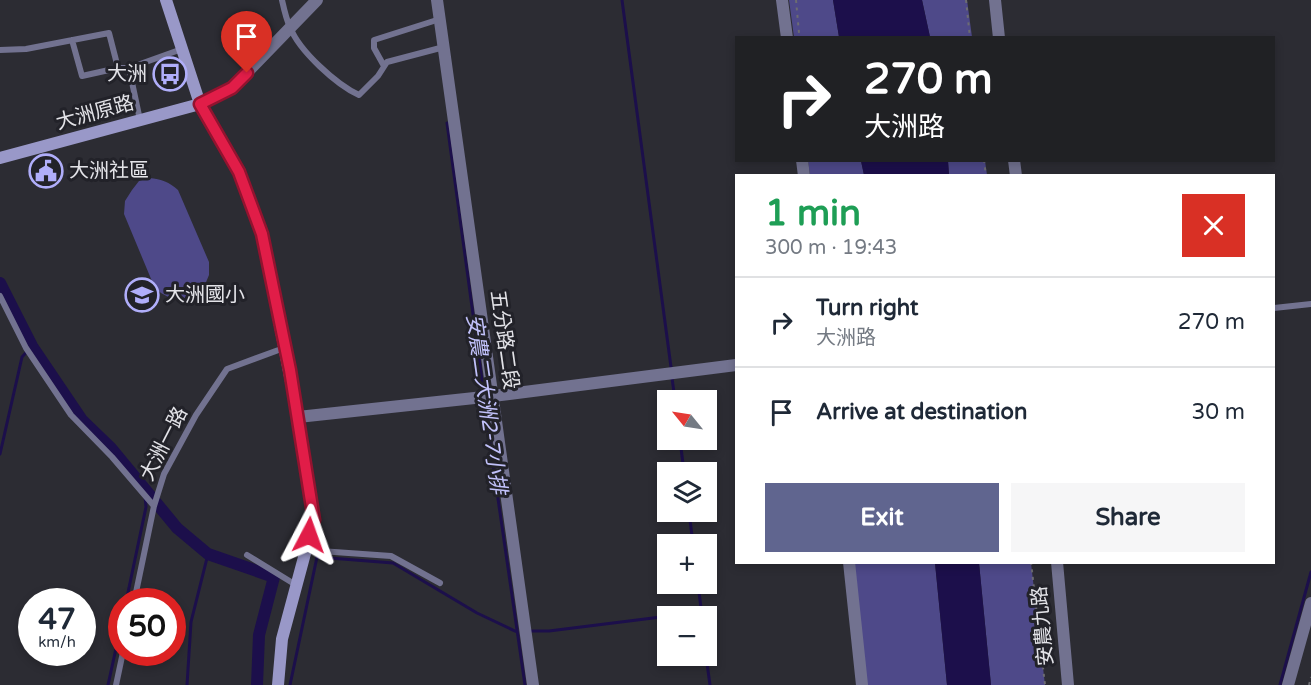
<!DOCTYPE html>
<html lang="en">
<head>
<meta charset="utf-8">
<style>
  body { margin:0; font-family:"Varela Round","Noto Sans TC",sans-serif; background:#f6f6f7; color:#1f2937; height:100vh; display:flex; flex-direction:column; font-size:22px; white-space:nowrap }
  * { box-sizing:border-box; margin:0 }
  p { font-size:20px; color:#747a83 }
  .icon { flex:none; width:33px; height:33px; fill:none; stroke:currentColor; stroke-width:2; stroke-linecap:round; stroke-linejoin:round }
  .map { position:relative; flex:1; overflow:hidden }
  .details { position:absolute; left:735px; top:174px; width:540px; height:390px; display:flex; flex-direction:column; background:#fff; border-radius:0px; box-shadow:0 3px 9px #0003 }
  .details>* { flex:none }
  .hud { position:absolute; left:735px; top:36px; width:540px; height:126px; border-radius:0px; box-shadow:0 3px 9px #0003; background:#202124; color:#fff; overflow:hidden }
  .needle { width:39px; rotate:300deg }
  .fabs { position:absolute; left:657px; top:390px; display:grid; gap:12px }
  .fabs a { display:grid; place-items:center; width:60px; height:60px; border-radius:0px; background:#fff; box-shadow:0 3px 9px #0003; font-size:30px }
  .speed { position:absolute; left:18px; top:588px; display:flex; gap:12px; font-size:30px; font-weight:700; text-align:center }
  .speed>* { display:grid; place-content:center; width:78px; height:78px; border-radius:50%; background:#fff; box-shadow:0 3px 9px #0003; line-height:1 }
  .speed small { font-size:15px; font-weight:400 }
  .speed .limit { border:9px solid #d22; background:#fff; color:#111 }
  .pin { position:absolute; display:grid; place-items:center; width:51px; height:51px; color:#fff; margin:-62px -26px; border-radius:50% 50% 50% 0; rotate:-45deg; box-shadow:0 0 6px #0007 }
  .pin .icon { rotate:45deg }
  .me { position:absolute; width:66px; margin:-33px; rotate:4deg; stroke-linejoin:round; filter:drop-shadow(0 0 4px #0008) }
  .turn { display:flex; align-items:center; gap:21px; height:126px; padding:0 30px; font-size:27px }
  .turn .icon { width:78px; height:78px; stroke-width:2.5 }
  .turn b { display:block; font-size:42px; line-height:51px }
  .round { display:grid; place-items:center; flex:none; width:63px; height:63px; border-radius:0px; background:#f6f6f7 }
  .headline { display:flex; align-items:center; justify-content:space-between; height:102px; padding:0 30px }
  h1 { font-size:36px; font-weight:700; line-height:45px; color:#1e9e55 }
  .action { display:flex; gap:12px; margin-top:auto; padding:12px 30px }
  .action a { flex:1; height:69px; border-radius:0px; background:#60658f; color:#fff; font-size:24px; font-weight:700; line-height:69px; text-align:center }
  .action a+a { background:#f6f6f7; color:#1f2937 }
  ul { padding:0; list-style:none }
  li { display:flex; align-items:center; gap:18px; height:90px; padding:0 30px; border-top:2px solid #e0e1e3 }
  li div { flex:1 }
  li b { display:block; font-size:22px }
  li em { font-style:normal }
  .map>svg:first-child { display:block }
  .green { fill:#4e4989 }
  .water { fill:#1c0f4b }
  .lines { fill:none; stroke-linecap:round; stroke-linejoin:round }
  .stream { stroke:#1c0f4b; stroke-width:3 }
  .canal { stroke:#1c0f4b; stroke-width:12 }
  .path { stroke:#6c6c72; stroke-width:2; stroke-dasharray:3 4.5; stroke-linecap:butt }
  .lane { stroke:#727290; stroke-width:6 }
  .street { stroke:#727290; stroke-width:12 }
  .secondary { stroke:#9998c8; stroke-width:12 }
  .route-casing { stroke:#92132f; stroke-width:15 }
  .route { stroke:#e11d48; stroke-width:10 }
  .labels { text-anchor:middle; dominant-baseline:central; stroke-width:6; stroke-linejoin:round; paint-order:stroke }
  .poi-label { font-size:20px; fill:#e3e3e8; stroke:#222229; text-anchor:start }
  .street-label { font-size:20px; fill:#e3e3e8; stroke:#222229 }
  .water-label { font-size:21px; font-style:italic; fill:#c1c1fa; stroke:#222229 }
</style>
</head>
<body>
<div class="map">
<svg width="1311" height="685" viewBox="0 0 1311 685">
  <rect width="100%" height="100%" fill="#2c2c33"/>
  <!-- green -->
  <path class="green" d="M 789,0 L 833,0 L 839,37 L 794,37 Z
    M 922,0 L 967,0 L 972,37 L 930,37 Z
    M 808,161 L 861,161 L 864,175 L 810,175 Z
    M 948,161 L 985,161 L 987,175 L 949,175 Z
    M 149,178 C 162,179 169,182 178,190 L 209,262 L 209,275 L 204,287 L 198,295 L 189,300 L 170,298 L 161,293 L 154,286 L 124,214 L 125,201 L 132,190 L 139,181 Z
    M 854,563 L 935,563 L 947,685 L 867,685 Z
    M 979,563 L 1031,563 L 1045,685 L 991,685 Z"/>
  <!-- water -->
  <path class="water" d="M 833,0 L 922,0 L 930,37 L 839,37 Z
    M 861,161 L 948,161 L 949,175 L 864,175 Z
    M 935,563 L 979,563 L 991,685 L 947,685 Z"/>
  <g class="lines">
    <!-- stream -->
    <path class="stream" d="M 622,0 L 671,367
      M 447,123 L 484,395
      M 672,378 L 675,400
      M 484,402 L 525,685
      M 680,440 L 684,472
      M 0,454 L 22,357 L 32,346
      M 689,512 L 693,544
      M 698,584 L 702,616
      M 126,602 L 146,507 L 144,486
      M 530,631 L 549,631 L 701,612
      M 706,656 L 710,685
      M 108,685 L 122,621
      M 187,685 L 191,622 L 208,554
      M 290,685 L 317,557 L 393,563 L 477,613 L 517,632
      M 1280,685 L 1311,572"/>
    <!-- canal -->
    <path class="canal" d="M 0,283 L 32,346 L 82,420 L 111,448 L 177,528 L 208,554 L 274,577 L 259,635 L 257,685"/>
    <!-- path -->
    <path class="path" d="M 796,0 L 799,33
      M 966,0 L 970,38
      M 984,160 L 986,176
      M 1031,562 L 1045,685
      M 1309,685 L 1311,677"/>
    <!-- lane -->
    <path class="lane" d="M 282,0 C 284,9 286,19 290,27 C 299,51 337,85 359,95 L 378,76 L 387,62 L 444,47
      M 72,40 L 82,76 L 118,68 L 129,68 L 182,49
      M 0,50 L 26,49 L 109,33 L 118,68
      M 384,66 L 374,48 L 374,40 L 440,19
      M 129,68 L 140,120
      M 0,296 L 26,348 L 71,415 L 112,457 L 154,506
      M 1274,308 L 1311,304
      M 306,550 L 391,556 L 440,583
      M 247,555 L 296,585
      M 134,602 L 154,506 L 164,474 L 196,415 L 227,369 L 284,348
      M 116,685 L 123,652"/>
    <!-- street -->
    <path class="street" d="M 437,0 L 533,685
      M 782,0 L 787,38
      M 995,0 L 999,38
      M 200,104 L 232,88 L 317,0
      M 802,160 L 804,176
      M 1014,160 L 1016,176
      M 298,417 L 493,396 L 736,365
      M 849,562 L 862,685
      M 1057,562 L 1068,685
      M 1288,685 L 1311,603"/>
    <!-- secondary -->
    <path class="secondary" d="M 166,0 L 200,104 L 239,172 L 262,234 L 298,417 L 314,520 L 282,639 L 278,685
      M 0,158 L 200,104"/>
  </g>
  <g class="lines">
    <!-- route casing -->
    <g class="route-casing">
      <path id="route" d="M 247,73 L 232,88 L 200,104 L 239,172 L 262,234 L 290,370 L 314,520 L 309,535"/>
    </g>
    <!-- route -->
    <use href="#route" class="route"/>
  </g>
  <!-- icons -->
  <defs>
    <g id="bus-ring" transform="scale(1.725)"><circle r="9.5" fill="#222229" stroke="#b0aefa" stroke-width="1.5"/><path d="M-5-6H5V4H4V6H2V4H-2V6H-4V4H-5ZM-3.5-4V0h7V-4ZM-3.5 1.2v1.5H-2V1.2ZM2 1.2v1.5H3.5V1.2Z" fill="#b0aefa"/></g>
    <g id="civic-ring" transform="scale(1.725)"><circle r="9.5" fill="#222229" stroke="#b0aefa" stroke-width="1.5"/><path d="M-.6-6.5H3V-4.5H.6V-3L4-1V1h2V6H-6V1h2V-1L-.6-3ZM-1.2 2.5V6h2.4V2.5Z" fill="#b0aefa"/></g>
    <g id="school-ring" transform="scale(1.725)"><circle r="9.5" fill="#222229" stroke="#b0aefa" stroke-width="1.5"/><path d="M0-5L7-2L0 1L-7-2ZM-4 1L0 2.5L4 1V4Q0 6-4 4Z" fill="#b0aefa"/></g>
  </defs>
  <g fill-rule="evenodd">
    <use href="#bus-ring" x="170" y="74"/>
    <use href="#civic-ring" x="46" y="171"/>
    <use href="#school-ring" x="142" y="295"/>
  </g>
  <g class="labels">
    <!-- poi labels -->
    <g class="poi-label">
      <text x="147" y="74" text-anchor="end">大洲</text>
      <text x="69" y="171">大洲社區</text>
      <text x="165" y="295">大洲國小</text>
    </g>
    <!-- street labels -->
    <g class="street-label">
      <text transform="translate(95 113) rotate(-15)">大洲原路</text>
      <text transform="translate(504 340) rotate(82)">五分路二段</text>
      <text transform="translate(164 444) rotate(-63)">大洲一路</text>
      <text transform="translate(1043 626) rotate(-95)">安農九路</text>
    </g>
    <!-- water labels -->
    <g class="water-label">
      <text transform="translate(486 404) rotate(82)">安農二大洲2-7小排</text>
    </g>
  </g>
</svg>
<div class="fabs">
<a><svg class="needle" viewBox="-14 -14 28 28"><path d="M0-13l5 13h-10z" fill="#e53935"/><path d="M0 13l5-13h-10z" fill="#747a83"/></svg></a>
<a><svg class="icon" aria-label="layers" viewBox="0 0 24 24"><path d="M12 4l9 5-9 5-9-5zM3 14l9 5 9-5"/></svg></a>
<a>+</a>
<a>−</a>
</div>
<div class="speed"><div>47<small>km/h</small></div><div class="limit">50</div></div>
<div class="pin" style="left:247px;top:73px;background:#d93025"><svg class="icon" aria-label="arrive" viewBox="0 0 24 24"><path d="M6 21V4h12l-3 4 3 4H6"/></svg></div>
<svg class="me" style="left:309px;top:535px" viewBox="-20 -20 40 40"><path d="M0-17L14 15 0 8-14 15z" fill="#e11d48" stroke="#fff" stroke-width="4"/></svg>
<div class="hud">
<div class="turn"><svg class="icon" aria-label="right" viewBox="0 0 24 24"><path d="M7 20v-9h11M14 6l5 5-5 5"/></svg><div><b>270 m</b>大洲路</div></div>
</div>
<section class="details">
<div class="headline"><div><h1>1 min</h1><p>300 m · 19:43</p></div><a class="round" style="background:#d93025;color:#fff"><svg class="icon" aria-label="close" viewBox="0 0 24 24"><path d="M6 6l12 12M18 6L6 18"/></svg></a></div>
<ul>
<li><svg class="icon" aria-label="right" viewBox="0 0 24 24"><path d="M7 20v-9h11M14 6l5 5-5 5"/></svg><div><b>Turn right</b><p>大洲路</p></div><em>270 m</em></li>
<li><svg class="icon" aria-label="arrive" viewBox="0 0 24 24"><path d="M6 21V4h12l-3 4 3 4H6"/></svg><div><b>Arrive at destination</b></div><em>30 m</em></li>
</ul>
<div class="action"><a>Exit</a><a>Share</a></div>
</section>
</div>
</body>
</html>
